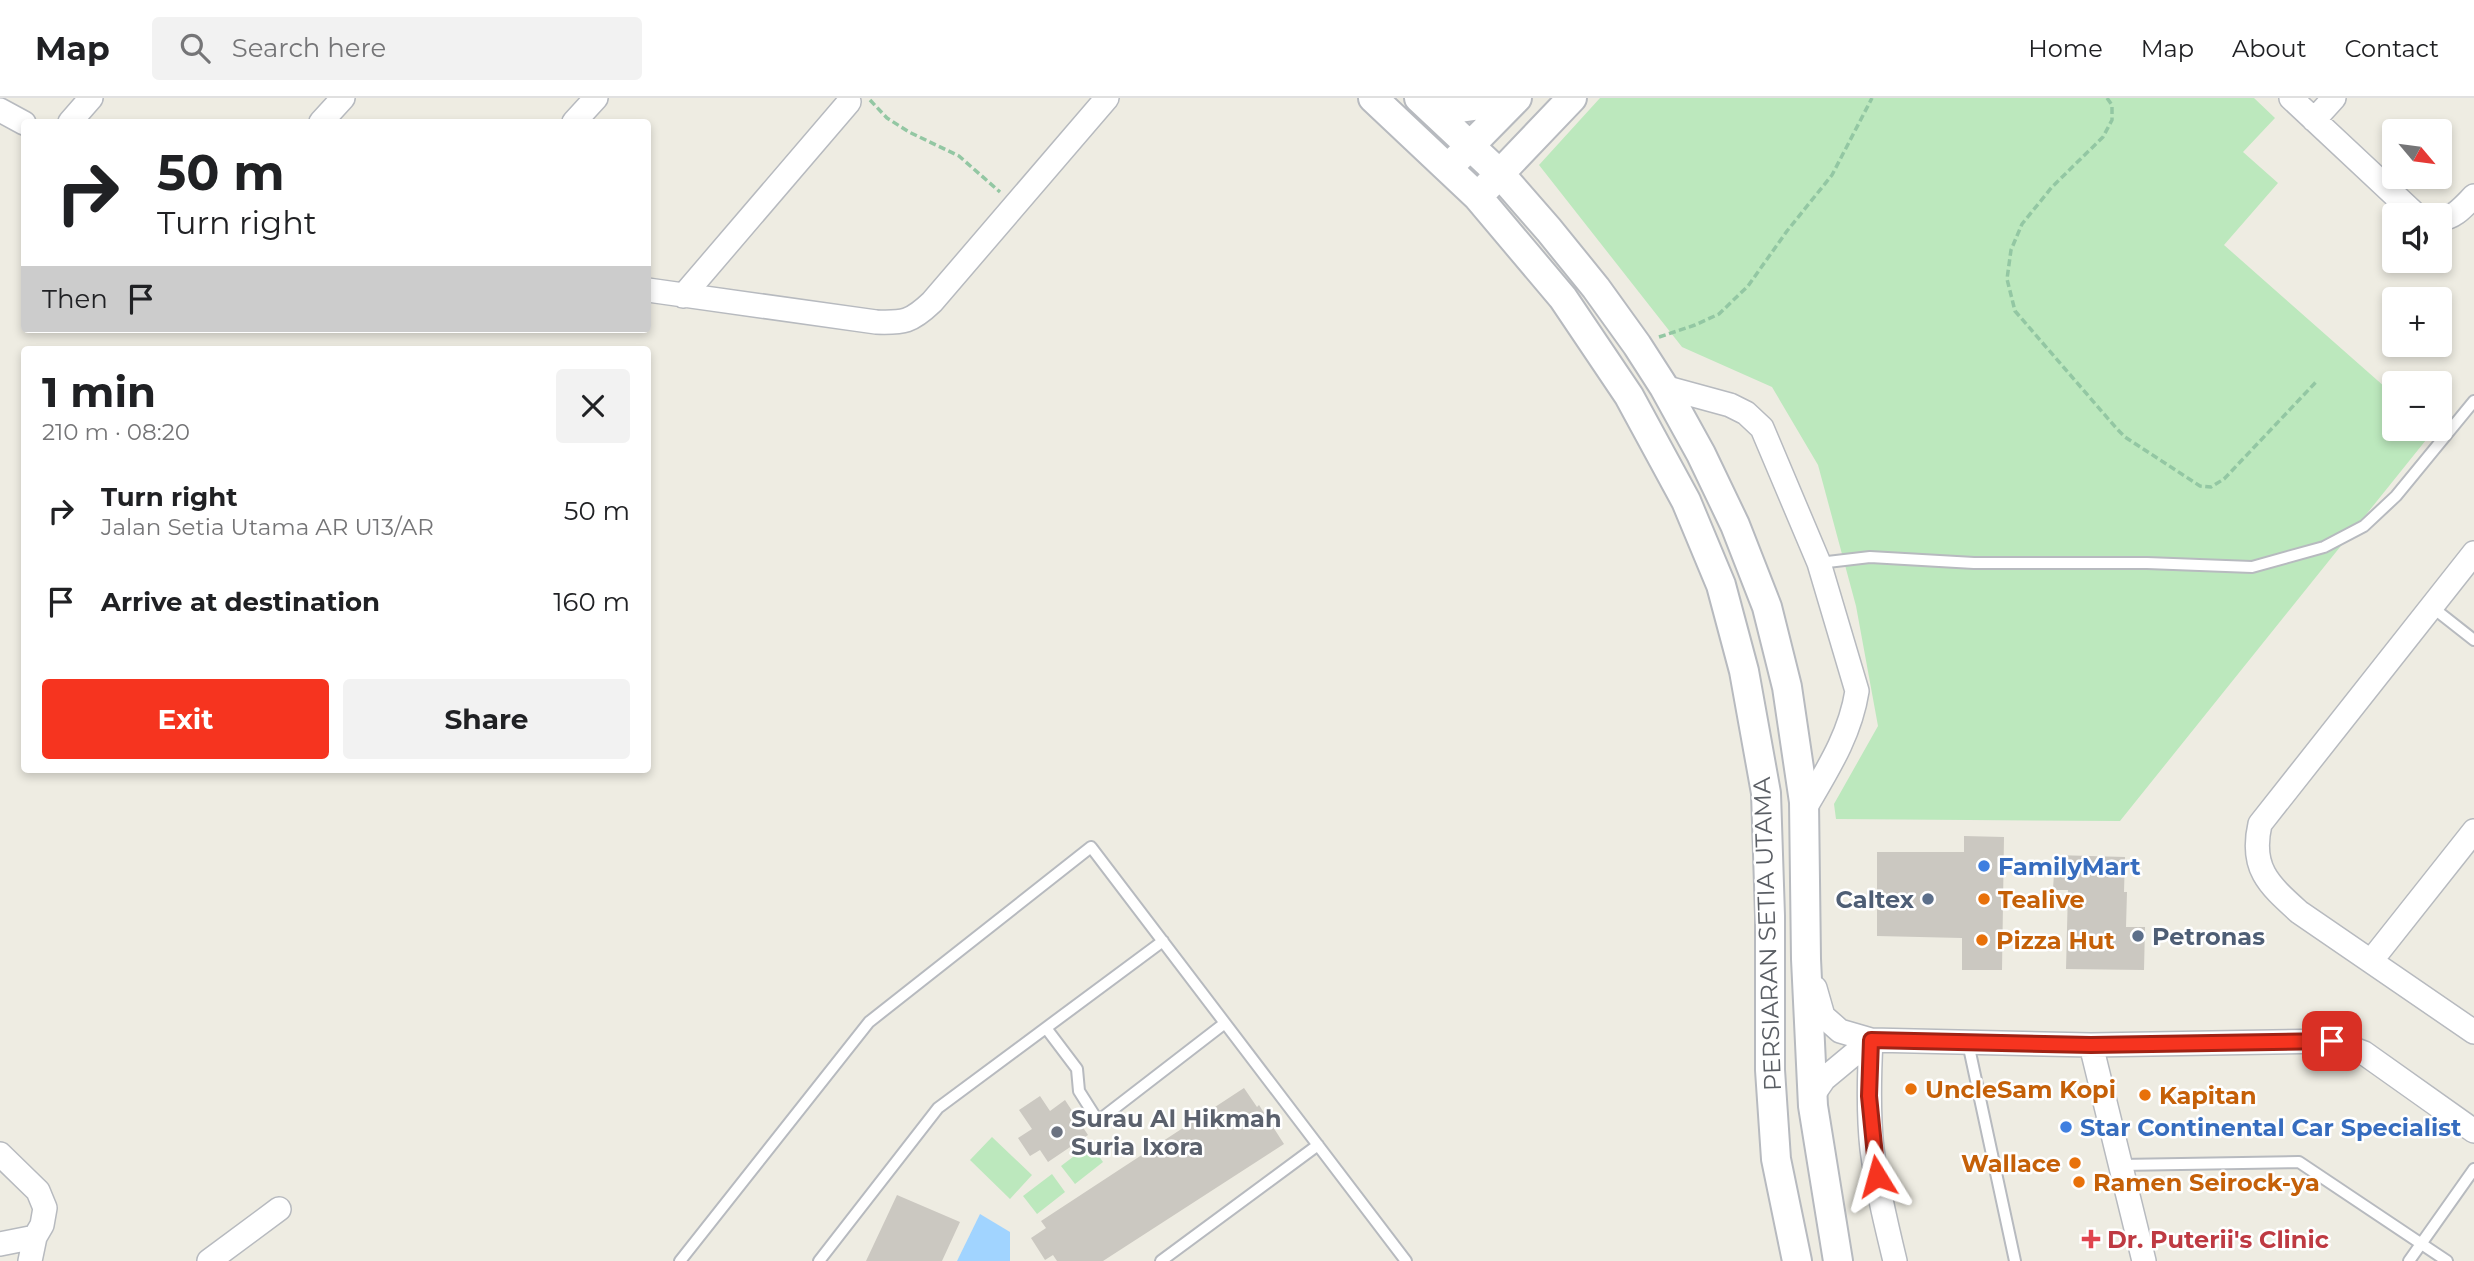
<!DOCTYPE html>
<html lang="en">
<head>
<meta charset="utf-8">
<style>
  body { margin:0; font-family:Montserrat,sans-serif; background:#f2f2f2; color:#202124; height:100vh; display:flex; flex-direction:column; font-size:26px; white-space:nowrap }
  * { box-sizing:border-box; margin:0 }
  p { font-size:23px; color:#757577 }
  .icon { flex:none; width:38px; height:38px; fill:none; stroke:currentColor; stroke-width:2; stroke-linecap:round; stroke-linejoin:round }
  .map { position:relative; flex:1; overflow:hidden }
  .panel { position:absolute; left:21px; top:248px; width:630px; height:427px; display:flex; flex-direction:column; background:#fff; border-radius:7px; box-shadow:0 4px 10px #0003 }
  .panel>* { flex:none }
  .guide { position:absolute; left:21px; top:21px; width:630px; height:214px; border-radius:7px; box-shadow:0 4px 10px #0003; background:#fff; color:#202124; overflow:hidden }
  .needle { width:46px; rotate:119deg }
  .buttons { position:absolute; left:2382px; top:21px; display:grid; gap:14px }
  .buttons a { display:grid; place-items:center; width:70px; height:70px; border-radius:7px; background:#fff; box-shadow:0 4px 10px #0003; font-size:35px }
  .pin { position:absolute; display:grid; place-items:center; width:60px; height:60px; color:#fff; margin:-30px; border-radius:14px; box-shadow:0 4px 10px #0006 }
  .me { position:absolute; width:77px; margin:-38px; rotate:352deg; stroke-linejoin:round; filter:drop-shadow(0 0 5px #0008) }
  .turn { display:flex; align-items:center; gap:24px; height:147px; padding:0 21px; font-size:32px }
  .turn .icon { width:91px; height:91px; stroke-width:2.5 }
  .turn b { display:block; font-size:49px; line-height:60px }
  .then { display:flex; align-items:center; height:66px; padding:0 21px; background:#0003; gap:14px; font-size:26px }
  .round { display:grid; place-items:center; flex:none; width:74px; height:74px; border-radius:7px; background:#f2f2f2 }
  .summary { display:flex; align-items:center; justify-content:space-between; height:119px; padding:0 21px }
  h1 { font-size:42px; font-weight:700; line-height:52px }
  .button { display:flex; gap:14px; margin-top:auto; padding:14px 21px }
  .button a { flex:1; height:80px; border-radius:7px; background:#f6341f; color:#fff; font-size:28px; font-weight:700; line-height:80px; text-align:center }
  .button a+a { background:#f2f2f2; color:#202124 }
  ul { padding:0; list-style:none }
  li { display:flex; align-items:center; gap:21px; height:91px; padding:0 21px }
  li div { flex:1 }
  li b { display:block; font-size:26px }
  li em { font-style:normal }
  header { display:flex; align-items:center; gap:42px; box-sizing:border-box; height:98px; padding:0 35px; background:#fff; border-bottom:2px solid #e0e0e0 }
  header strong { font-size:33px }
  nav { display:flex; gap:38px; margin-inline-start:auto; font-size:24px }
  .search { width:490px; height:63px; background:#f2f2f2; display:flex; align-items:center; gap:18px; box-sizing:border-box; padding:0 24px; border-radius:7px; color:#757577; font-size:26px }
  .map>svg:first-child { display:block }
  .green { fill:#bce8bd }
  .water { fill:#a1d4ff }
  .building { fill:#cbc8c1 }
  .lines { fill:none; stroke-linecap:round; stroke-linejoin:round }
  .service-casing { stroke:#b7babf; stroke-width:14 }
  .minor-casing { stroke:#b7babf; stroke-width:26 }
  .tertiary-casing { stroke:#b7babf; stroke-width:32 }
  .path { stroke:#93c7a3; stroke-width:3.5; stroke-dasharray:7 3.5; stroke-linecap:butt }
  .service { stroke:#fff; stroke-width:10 }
  .minor { stroke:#fff; stroke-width:23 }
  .tertiary { stroke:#fff; stroke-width:28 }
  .route-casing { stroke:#a02214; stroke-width:18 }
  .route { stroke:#f6341f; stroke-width:12 }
  .shop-dot { fill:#3f7fe0; stroke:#fff; stroke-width:2.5 }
  .service-dot { fill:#5c6f8a; stroke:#fff; stroke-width:2.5 }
  .food-dot { fill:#e8710a; stroke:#fff; stroke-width:2.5 }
  .worship-dot { fill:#6b7280; stroke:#fff; stroke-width:2.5 }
  .health-dot { fill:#e0444e; stroke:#fff; stroke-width:2.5 }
  .labels { text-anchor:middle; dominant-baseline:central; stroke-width:5; stroke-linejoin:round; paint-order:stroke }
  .shop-label { font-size:24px; font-weight:bold; fill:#366cbe; stroke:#fff; text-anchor:start }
  .service-label { font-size:24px; font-weight:bold; fill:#4e5e75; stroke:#fff; text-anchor:end }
  .food-label { font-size:24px; font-weight:bold; fill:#c56008; stroke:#fff; text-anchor:start }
  .street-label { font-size:24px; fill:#5a5e64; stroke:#fff }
  .worship-label { font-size:24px; font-weight:bold; fill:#5b616d; stroke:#fff; text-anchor:start }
  .health-label { font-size:24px; font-weight:bold; fill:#be3a42; stroke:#fff; text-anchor:start }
</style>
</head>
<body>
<header>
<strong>Map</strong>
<div class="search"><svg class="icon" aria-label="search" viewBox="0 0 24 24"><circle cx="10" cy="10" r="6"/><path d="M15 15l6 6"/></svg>Search here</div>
<nav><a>Home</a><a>Map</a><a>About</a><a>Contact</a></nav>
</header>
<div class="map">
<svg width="2474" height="1163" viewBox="0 0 2474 1163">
  <rect width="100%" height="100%" fill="#eeece2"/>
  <!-- green -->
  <path class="green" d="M 1600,0 L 2254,0 L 2275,20 L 2243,54 L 2278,85 L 2224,147 L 2394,297 L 2394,331 L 2434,332 L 2120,723 L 1836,721 L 1834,706 L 1878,628 L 1856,508 L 1818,367 L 1772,289 L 1682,249 L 1539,67 Z
    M 992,1039 L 1032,1077 L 1010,1101 L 970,1062 Z
    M 1090,1046 L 1103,1064 L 1075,1086 L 1061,1068 Z
    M 1052,1076 L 1065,1094 L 1037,1116 L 1023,1098 Z"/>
  <!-- water -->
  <path class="water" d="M 980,1116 L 1010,1134 L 1010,1163 L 957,1163 Z"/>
  <!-- building -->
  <path class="building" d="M 1964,738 L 2004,739 L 2002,872 L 1962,872 L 1962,840 L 1877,838 L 1877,754 L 1964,754 Z
    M 2055,757 L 2125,759 L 2124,794 L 2127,794 L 2126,829 L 2145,829 L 2144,872 L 2066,871 L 2068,792 L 2053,792 Z
    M 1244,990 L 1257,1009 L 1259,1007 L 1284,1046 L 1103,1163 L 1057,1163 L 1053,1157 L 1045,1162 L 1031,1140 L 1046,1130 L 1041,1123 Z
    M 1040,998 L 1050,1013 L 1065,1002 L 1088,1037 L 1048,1064 L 1040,1052 L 1030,1058 L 1018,1040 L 1032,1031 L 1019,1012 Z
    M 897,1097 L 960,1124 L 942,1163 L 866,1163 Z"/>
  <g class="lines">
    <!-- service casing -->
    <g class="service-casing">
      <path id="service" d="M 1819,465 L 1870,459 L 1974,465 L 2147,465 L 2252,469 L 2324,449 L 2364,428 L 2396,398 L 2474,303
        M 2432,509 L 2474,542
        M 1046,930 L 1077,971 L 1079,993 L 1098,1023 L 1225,925
        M 1968,945 L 2015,1163
        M 2120,1067 L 2299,1064 L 2447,1163
        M 680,1163 L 869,924 L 1091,749 L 1406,1163
        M 819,1163 L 938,1010 L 1163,843
        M 1161,1163 L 1318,1047
        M 2409,1163 L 2474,1071"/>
    </g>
    <!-- minor casing -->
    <g class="minor-casing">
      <path id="minor" d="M 2291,0 L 2416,117
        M 0,12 L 24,25
        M 2314,22 L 2334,0
        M 70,24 L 91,0
        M 321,24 L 343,0
        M 574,24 L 596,0
        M 2440,121 C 2455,120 2464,108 2474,98
        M 648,192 L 876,224 C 904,225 911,224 932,204 L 1107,0
        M 683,198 L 849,4
        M 1664,289 L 1730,307 L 1746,315 L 1762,330 L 1819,465 L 1857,593 C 1850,638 1826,674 1804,712
        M 2474,455 L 2260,726 C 2250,770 2268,786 2299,814 L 2474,934
        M 2371,863 L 2474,733
        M 1815,890 L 1823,918 L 1840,933 L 1871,942 L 2091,947 L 2332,943 L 2364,955 L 2474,1033
        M 1871,942 C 1869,979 1868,1015 1872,1051 C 1877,1089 1886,1126 1895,1163
        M 2091,947 L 2144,1163
        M 1813,997 L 1824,981 L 1871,942
        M 0,1056 L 38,1093 L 45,1110 L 42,1127 L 35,1139 L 30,1163
        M 0,1146 L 35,1139
        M 209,1163 L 279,1111"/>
    </g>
    <!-- tertiary casing -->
    <g class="tertiary-casing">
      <path id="tertiary" d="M 1373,0 L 1477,98 L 1563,200 L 1629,298 L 1686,403 L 1721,487 L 1744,573 L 1766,695 L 1770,818 L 1770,972 L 1776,1061 L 1797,1163
        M 1419,0 L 1501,77 L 1549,132 L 1596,190 L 1637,247 L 1664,289 L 1701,356 L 1735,427 L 1767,509 L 1787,589 L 1804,704 L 1806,861 L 1813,1008 L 1838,1163
        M 1432,0 L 1460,10 L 1515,2
        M 1457,61 L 1517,0
        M 1487,89 L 1572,0"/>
    </g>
    <!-- path -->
    <path class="path" d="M 2107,0 L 2112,7 L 2112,22 L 2103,39 L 2052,89 L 2022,126 L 2011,152 L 2007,181 L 2015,213 L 2117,331 L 2125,339 L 2200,388 L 2211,389 L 2224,381 L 2316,284
      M 870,2 L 887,20 L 909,34 L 959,58 L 1000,94
      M 1659,239 L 1695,227 L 1719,216 L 1748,188 L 1787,133 L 1832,77 L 1872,0"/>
    <!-- service -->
    <use href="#service" class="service"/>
    <!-- minor -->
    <use href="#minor" class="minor"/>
    <!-- tertiary -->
    <use href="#tertiary" class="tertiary"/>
  </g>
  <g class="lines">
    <!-- route casing -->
    <g class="route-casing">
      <path id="route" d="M 1877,1078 L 1869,998 L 1871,942 L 2091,947 L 2332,943"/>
    </g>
    <!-- route -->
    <use href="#route" class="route"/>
  </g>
  <!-- markers -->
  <g class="shop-dot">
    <circle cx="1984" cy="768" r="7"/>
    <circle cx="2066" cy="1029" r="7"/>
  </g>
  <g class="service-dot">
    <circle cx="1928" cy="801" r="7"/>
    <circle cx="2138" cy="838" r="7"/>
  </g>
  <g class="food-dot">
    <circle cx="1984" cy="801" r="7"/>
    <circle cx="1982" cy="842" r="7"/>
    <circle cx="1911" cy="991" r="7"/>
    <circle cx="2145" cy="997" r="7"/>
    <circle cx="2075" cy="1065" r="7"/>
    <circle cx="2079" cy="1084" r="7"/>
  </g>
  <circle class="worship-dot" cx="1057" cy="1034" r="7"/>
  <path class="health-dot" d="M2087.5 1130.5h7v7h7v7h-7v7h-7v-7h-7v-7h7z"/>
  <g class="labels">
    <!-- shop labels -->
    <g class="shop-label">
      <text x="1998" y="768">FamilyMart</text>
      <text x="2080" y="1029">Star Continental Car Specialist</text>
    </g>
    <!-- service labels -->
    <g class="service-label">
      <text x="1914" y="801">Caltex</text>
      <text x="2152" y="838" text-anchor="start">Petronas</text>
    </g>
    <!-- food labels -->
    <g class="food-label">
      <text x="1998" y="801">Tealive</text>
      <text x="1996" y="842">Pizza Hut</text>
      <text x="1925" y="991">UncleSam Kopi</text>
      <text x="2159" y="997">Kapitan</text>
      <text x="2061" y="1065" text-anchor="end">Wallace</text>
      <text x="2093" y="1084">Ramen Seirock-ya</text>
    </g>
    <!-- street labels -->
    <g class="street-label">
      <text transform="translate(1767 836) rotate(-92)">PERSIARAN SETIA UTAMA</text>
    </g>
    <!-- worship labels -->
    <g class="worship-label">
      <text x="1071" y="1020">Surau Al Hikmah<tspan x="1071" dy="28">Suria Ixora</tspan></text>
    </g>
    <!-- health labels -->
    <g class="health-label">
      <text x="2107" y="1141">Dr. Puterii's Clinic</text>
    </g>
  </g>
</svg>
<div class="buttons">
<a><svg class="needle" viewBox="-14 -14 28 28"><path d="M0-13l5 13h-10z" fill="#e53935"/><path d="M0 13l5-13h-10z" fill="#757577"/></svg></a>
<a><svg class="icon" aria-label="sound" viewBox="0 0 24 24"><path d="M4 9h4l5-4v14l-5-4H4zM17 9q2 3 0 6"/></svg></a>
<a>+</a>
<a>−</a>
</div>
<div class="pin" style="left:2332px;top:943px;background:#d93025"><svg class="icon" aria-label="arrive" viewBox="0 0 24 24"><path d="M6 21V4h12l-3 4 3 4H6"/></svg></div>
<svg class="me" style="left:1877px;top:1078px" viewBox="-20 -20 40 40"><path d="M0-17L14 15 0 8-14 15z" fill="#f6341f" stroke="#fff" stroke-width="4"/></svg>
<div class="guide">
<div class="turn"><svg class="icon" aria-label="right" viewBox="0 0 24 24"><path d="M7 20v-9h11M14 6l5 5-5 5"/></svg><div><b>50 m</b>Turn right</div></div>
<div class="then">Then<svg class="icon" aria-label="arrive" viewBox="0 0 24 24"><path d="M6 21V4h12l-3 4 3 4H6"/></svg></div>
</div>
<section class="panel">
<div class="summary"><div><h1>1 min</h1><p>210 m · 08:20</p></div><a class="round"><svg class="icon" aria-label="close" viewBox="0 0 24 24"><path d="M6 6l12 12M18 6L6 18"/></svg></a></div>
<ul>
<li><svg class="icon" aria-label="right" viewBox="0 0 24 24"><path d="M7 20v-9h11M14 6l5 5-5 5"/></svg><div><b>Turn right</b><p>Jalan Setia Utama AR U13/AR</p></div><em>50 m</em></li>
<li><svg class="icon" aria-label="arrive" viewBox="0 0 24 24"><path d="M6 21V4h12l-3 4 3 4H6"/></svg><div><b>Arrive at destination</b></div><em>160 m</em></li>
</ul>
<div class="button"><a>Exit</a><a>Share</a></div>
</section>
</div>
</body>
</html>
